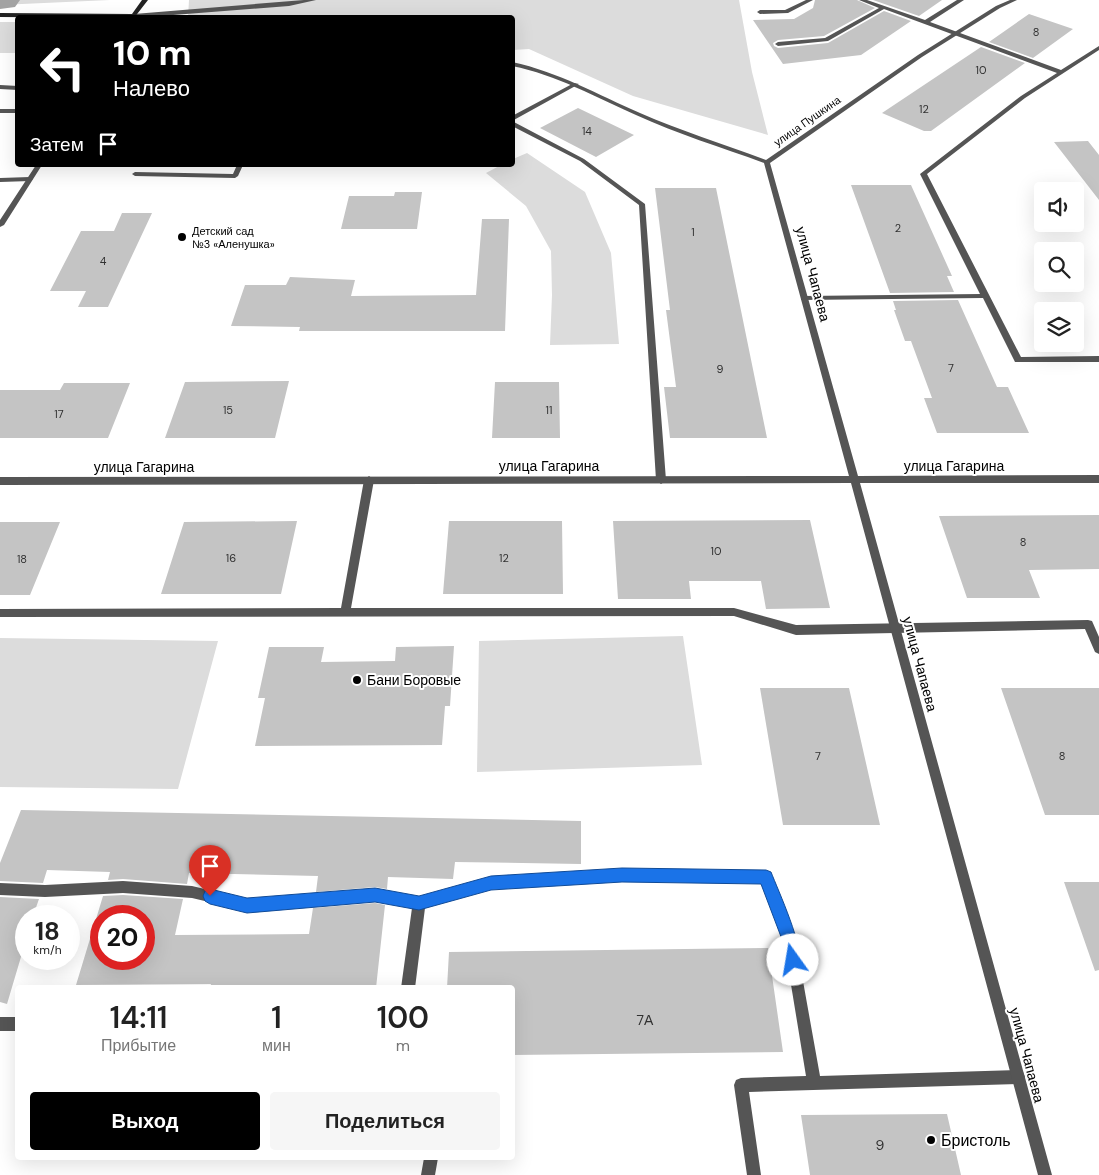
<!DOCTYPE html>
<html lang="ru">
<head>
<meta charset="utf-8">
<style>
  body { margin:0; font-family:"DM Sans",sans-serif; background:#f6f6f6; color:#222; height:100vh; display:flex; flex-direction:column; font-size:19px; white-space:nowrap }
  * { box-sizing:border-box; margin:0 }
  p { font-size:16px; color:#767676 }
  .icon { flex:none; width:28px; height:28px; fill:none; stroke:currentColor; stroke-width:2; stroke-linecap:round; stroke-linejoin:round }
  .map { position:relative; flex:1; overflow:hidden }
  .side { position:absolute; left:15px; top:985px; width:500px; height:175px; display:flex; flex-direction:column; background:#fff; border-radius:5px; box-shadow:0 5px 20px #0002 }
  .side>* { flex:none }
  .banner { position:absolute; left:15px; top:15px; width:500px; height:152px; border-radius:5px; box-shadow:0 5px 20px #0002; background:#000; color:#fff; overflow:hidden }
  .buttons { position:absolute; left:1034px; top:182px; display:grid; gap:10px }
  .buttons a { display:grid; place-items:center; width:50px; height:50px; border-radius:5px; background:#fff; box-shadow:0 5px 20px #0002; font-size:25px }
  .speed { position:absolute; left:15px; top:905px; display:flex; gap:10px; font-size:25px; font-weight:700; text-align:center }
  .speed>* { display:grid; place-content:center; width:65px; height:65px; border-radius:50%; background:#fff; box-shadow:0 5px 20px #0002; line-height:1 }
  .speed small { font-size:12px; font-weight:400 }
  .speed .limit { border:8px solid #d22; background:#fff; color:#111 }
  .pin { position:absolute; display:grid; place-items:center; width:42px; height:42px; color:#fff; margin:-51px -21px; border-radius:50% 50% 50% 0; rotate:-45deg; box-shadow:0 0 5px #0007 }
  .pin .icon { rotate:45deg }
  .me { position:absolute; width:55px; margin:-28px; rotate:347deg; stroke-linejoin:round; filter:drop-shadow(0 0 4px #0008) }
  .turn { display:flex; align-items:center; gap:18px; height:105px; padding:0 15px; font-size:22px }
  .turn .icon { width:65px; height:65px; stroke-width:2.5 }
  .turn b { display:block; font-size:35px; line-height:42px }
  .then { display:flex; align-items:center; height:48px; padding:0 15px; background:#0003; gap:10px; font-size:19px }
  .eta { display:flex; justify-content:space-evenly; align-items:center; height:85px; text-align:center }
  .eta b { font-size:30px; font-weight:600; line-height:35px }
  .primary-button { display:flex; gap:10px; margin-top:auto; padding:10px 15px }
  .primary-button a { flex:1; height:58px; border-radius:5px; background:#000; color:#fff; font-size:20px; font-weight:600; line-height:58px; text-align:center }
  .primary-button a+a { background:#f6f6f6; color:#222 }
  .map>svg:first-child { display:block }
  .green { fill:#dcdcdc }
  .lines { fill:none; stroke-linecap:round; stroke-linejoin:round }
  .river { fill:#a3a3a3; fill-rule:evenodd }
  .building { fill:#c4c4c4; fill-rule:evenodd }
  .service { fill:#555; fill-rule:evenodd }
  .minor { fill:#555; fill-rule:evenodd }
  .tertiary { fill:#555; fill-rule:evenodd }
  .secondary { fill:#222; fill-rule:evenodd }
  .route { fill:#1a73e8; stroke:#114b97 }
  .poi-dot { fill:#000; stroke:#fff; stroke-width:2 }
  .labels { text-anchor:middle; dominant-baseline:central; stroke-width:4; stroke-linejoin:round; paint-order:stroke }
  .number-label { font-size:11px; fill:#313131 }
  .far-street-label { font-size:11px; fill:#000; stroke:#fff }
  .far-poi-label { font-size:11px; fill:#000; stroke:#fff; text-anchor:start }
  .street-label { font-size:14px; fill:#000; stroke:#fff }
  .poi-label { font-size:14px; fill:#000; stroke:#fff; text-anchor:start }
  .near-number-label { font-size:14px; fill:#313131 }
  .near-poi-label { font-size:16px; fill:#000; stroke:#fff; text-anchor:start }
</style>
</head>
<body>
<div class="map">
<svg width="1099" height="1175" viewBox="0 0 1099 1175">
  <rect width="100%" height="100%" fill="#fff"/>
  <!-- green -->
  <path class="green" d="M 0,0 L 110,0 L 0,5 Z
    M 189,0 L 739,0 L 752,72 L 768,135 L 633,96 L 529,49 L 513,50 L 512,18 L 188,18 Z
    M 0,22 L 17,22 L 17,53 L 0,53 Z
    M 527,153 L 585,192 L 611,253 L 619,344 L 550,345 L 552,295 L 551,251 L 526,206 L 486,173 L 501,165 L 512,165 L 513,159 Z
    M 683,636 L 702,765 L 477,772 L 479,641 Z
    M 0,638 L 218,641 L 178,789 L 0,787 Z"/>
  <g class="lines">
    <!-- river -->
    <path class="river" d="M 0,0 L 20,0 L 15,7 L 0,9 Z"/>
  </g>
  <!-- building -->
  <path class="building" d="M 815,0 L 857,0 L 875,8 L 824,36 L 778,40 L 773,43 L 774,46 L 778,48 L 828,43 L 884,11 L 911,21 L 861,55 L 783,64 L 753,20 L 794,19 L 813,8 Z
    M 873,0 L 942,0 L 919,16 Z
    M 1029,14 L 1073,29 L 1033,58 L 989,42 Z
    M 981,47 L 1025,63 L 931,131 L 924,131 L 882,113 Z
    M 578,108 L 634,135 L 596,157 L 540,128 Z
    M 1088,141 L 1099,155 L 1099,200 L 1054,142 Z
    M 851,185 L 911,185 L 952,276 L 947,276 L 954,292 L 890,293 Z
    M 655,188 L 716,188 L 767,438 L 670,438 L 664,387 L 676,387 L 666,310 L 670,310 Z
    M 395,192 L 422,192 L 417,229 L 341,229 L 349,196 L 394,196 Z
    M 122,213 L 152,213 L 108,307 L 78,307 L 86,291 L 50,291 L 81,231 L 114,231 Z
    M 482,219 L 509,219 L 505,331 L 299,331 L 300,327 L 231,326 L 245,285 L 286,285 L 290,277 L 355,280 L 351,296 L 476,295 Z
    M 958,300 L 997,387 L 1008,387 L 1029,433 L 937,433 L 924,398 L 932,398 L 911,341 L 905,341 L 894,310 L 896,310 L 893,301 Z
    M 289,381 L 275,438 L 165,438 L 185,382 Z
    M 495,382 L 559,382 L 560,438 L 492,438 Z
    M 64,383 L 130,383 L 108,438 L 0,438 L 0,390 L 60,390 Z
    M 1099,515 L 1099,569 L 1029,570 L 1040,598 L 967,598 L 939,516 Z
    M 810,520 L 830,608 L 766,609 L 761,581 L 689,581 L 691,599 L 618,599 L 613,521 Z
    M 297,521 L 281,594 L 161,594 L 184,522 Z
    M 449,521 L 562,521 L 563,594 L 443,594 Z
    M 0,522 L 60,522 L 30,595 L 0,595 Z
    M 454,646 L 450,706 L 445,706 L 442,745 L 255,746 L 265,698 L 258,698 L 269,647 L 324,647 L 321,662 L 395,661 L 396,647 Z
    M 760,688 L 849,688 L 880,825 L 783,825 Z
    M 1001,688 L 1099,688 L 1099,815 L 1045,815 Z
    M 21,810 L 581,821 L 581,864 L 455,862 L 453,879 L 388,877 L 387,889 L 375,887 L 316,892 L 318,876 L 189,873 L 187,884 L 123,879 L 108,880 L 110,872 L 47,870 L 43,883 L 0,881 L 0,863 Z
    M 1064,882 L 1099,882 L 1099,970 L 1095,971 Z
    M 123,895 L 183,899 L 175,935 L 309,934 L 313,908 L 375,903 L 385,905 L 376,988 L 210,988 L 211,984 L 76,985 L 103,896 ZM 101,916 L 144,916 L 144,959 L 101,959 Z
    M 0,897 L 39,899 L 33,916 L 26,916 L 26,940 L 7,1004 L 0,1002 Z
    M 768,948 L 783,1052 L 512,1055 L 512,988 L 447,988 L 449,952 Z
    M 947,1114 L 961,1175 L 810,1175 L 801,1115 Z"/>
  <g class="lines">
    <!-- service -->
    <path class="service" d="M 806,0 L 813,0 L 788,13 L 760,14 L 757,12 L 760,10 L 785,10 Z
      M 859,0 L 867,0 L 925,20 L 957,0 L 964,0 L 930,22 L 1061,70 L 1099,46 L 1099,50 L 1025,98 L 927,174 L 1021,357 L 1099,356 L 1099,362 L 1015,362 L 983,298 L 801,300 L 801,296 L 804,296 L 980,294 L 920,174 L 1021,96 L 1057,73 L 884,9 L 828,41 L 778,46 L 775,44 L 778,42 L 825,38 L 879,8 Z
      M 574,83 L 579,84 L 512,121 L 512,116 Z
      M 0,85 L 18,86 L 18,90 L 0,89 Z
      M 512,121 L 584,159 L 645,204 L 666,480 L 664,482 L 661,484 L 656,480 L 639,205 L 580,161 L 512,126 Z
      M 237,165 L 243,165 L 238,176 L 235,178 L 135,176 L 132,174 L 135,172 L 233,174 Z
      M 0,178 L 30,177 L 33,179 L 30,181 L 0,182 Z
      M 369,476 L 374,480 L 351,608 L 734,608 L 796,625 L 1088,620 L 1092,621 L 1099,637 L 1099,654 L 1095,652 L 1085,629 L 796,635 L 734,616 L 0,617 L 0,609 L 341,608 L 364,480 Z
      M 622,869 L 766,871 L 770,873 L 796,942 L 820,1076 L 1018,1070 L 1023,1072 L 1025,1077 L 1023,1082 L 1018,1084 L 749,1092 L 761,1175 L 747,1175 L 734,1085 L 736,1080 L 741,1078 L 806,1076 L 784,942 L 762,883 L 622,881 L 491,889 L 425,908 L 415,988 L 401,988 L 412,908 L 375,901 L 247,911 L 192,898 L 123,893 L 45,897 L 0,895 L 0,883 L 45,885 L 123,881 L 192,886 L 247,899 L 375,889 L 419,897 L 491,877 Z
      M 0,1017 L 18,1017 L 18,1031 L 0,1031 Z
      M 424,1158 L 438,1158 L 435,1175 L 421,1175 Z"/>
    <!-- minor -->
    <path class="minor" d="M 1010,0 L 1017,0 L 1000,8 L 922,57 L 770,163 L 858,476 L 1099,475 L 1099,483 L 860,483 L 1052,1175 L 1038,1175 L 851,483 L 0,485 L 0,477 L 849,476 L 764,163 C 721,147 677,134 636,115 C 595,97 557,75 512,66 L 512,62 C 559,72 598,95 640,113 C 681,131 724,144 766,160 L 918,55 L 996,6 Z
      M 0,109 L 18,109 L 18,113 L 0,113 Z
      M 36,165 L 42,165 L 4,225 L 0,227 L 0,220 Z"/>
    <!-- tertiary -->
    <path class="tertiary" d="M 304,0 L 316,0 L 289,6 L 135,18 L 131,16 L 134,14 Z"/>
    <!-- secondary -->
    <path class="secondary" d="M 142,0 L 148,0 L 134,18 L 0,17 L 0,13 L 132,14 Z"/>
  </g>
  <!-- route -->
  <path class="route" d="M 622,868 L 766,870 L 771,872 C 778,890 805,949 799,965 L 793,967 L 788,965 L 783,942 L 761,884 L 622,882 L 491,890 L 419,910 L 375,902 L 247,913 L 210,904 L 205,901 L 203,896 L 205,891 L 210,889 L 247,898 L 375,888 L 419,896 L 491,876 Z"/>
  <!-- markers -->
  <g class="poi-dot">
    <circle cx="182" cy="237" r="5"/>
    <circle cx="357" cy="680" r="5"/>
    <circle cx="931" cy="1140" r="5"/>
  </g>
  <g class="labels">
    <!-- number labels -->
    <g class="number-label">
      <text x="1036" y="32">8</text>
      <text x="981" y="70">10</text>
      <text x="924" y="109">12</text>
      <text x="587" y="131">14</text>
      <text x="898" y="228">2</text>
      <text x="693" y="232">1</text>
      <text x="103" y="261">4</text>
      <text x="951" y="368">7</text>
      <text x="720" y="369">9</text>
      <text x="228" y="410">15</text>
      <text x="549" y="410">11</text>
      <text x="59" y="414">17</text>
      <text x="1023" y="542">8</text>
      <text x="716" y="551">10</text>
      <text x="231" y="558">16</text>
      <text x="504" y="558">12</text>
      <text x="22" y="559">18</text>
      <text x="818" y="756">7</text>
      <text x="1062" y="756">8</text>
    </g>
    <!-- far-street labels -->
    <g class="far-street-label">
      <text transform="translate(807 121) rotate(-35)">улица Пушкина</text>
    </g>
    <!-- far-poi labels -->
    <g class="far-poi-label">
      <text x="192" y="231">Детский сад<tspan x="192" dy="13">№3 «Аленушка»</tspan></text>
    </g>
    <!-- street labels -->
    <g class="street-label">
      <text transform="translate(813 274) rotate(75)">улица Чапаева</text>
      <text x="549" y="466">улица Гагарина</text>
      <text x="954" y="466">улица Гагарина</text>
      <text x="144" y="467">улица Гагарина</text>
      <text transform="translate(920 664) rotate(75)">улица Чапаева</text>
      <text transform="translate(1027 1055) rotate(75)">улица Чапаева</text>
    </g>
    <!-- poi labels -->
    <g class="poi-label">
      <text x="367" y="680">Бани Боровые</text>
    </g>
    <!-- near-number labels -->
    <g class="near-number-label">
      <text x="645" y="1020">7А</text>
      <text x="880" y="1145">9</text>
    </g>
    <!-- near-poi labels -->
    <g class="near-poi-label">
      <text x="941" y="1140">Бристоль</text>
    </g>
  </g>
</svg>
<div class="buttons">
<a><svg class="icon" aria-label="sound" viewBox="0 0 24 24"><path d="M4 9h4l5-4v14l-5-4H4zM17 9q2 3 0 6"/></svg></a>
<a><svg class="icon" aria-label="search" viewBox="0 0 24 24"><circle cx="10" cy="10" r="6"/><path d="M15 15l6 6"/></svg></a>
<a><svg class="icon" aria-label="layers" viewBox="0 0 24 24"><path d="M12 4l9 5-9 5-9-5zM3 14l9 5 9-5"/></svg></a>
</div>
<div class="speed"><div>18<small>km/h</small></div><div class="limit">20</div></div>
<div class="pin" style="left:210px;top:896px;background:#d93025"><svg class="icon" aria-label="arrive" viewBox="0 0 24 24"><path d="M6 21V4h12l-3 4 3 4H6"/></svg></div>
<svg class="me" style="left:793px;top:960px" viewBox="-20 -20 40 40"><circle r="19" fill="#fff"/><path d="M0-13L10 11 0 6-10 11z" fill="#1a73e8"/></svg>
<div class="banner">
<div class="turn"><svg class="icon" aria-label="left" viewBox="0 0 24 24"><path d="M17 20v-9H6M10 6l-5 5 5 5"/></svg><div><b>10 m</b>Налево</div></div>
<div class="then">Затем<svg class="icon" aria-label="arrive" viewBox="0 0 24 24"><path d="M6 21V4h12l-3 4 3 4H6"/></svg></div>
</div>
<section class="side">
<div class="eta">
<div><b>14:11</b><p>Прибытие</p></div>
<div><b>1</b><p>мин</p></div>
<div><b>100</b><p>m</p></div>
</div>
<div class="primary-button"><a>Выход</a><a>Поделиться</a></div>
</section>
</div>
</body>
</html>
